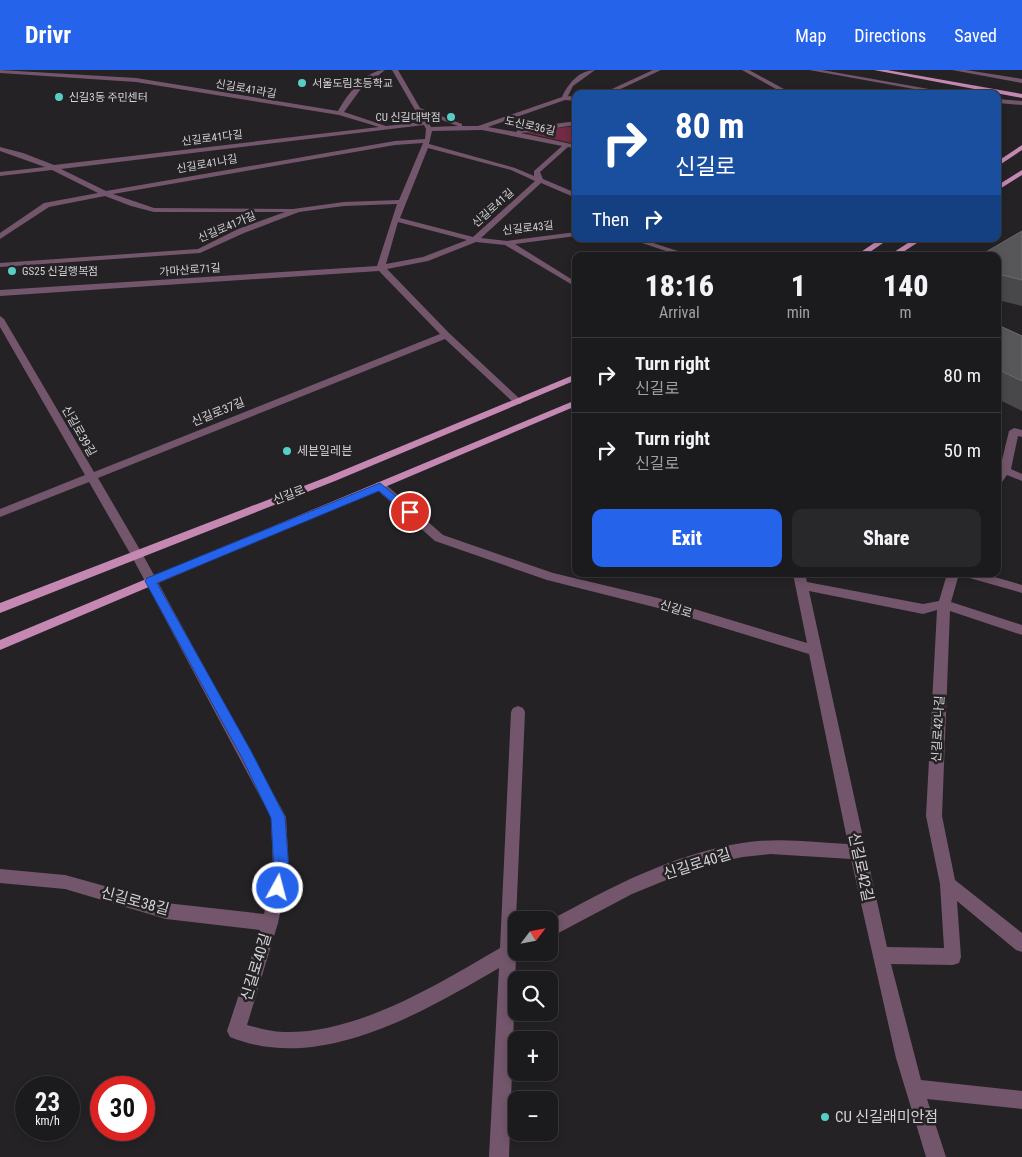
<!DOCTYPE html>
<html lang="en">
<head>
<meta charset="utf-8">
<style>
  body { margin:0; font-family:"Roboto Condensed","Noto Sans KR",sans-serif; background:#282729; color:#f1f3f6; height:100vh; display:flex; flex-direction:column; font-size:19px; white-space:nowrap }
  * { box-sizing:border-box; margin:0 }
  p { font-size:16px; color:#a0a1a3 }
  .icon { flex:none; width:28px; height:28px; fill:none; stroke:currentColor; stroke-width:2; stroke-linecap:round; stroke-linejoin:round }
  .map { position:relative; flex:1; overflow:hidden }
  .panel { position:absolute; left:572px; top:182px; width:429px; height:325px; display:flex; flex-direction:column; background:#1b1a1c; border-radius:10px; box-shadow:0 2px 8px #0003,0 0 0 1px #39383b }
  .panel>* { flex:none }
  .hud { position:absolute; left:572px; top:20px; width:429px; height:152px; border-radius:10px; box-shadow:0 2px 8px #0003,0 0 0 1px #39383b; background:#1a4fa0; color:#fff; overflow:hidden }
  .needle { width:32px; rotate:58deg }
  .buttons { position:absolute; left:508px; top:841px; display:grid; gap:10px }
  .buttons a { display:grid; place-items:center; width:50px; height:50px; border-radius:10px; background:#1b1a1c; box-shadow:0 2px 8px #0003,0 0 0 1px #39383b; font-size:25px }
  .speed { position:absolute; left:15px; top:1006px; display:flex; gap:10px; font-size:25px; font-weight:700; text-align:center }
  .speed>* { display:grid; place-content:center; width:65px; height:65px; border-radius:50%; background:#1b1a1c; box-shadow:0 2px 8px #0003,0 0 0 1px #39383b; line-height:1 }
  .speed small { font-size:12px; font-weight:400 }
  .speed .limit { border:8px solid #d22; background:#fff; color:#111 }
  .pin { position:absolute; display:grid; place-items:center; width:42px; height:42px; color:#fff; margin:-21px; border:2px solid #fff; border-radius:50%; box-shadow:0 1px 5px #0007 }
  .me { position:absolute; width:55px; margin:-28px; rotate:7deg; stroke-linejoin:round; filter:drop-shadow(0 0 4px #0008) }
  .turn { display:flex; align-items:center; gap:18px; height:105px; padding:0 20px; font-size:22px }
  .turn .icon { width:65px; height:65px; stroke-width:2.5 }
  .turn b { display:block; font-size:35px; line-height:42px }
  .then { display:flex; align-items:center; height:48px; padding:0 20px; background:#0003; gap:10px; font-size:19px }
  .eta { display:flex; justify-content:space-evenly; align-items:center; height:85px; text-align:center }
  .eta b { font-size:30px; font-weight:800; line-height:35px }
  .cta { display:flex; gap:10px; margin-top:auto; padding:10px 20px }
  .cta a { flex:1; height:58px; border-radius:10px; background:#2563eb; color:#fff; font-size:20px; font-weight:800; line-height:58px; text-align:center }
  .cta a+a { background:#282729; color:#f1f3f6 }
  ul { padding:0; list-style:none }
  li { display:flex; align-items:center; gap:15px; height:75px; padding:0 20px; border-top:1px solid #39383b }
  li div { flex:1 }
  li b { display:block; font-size:19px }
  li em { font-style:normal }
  header { display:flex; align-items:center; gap:30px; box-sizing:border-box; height:70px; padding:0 25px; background:#2563eb; color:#fff }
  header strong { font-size:24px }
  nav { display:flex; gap:28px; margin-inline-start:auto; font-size:18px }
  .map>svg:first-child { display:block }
  .green { fill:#722b42 }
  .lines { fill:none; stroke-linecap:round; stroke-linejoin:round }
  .minor { fill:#73566b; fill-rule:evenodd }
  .major { fill:#c488b3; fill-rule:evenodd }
  .wall { fill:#48484a }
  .building { fill:#575659; stroke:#6a6a6d }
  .route { fill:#2563eb; stroke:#184099 }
  .poi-dot { fill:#56cec3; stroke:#242225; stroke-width:2 }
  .labels { text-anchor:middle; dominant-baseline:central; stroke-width:5; stroke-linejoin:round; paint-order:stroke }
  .far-poi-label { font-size:11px; fill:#d4d3d5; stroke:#242225; text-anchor:start }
  .far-street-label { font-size:11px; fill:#d4d3d5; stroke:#242225 }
  .street-label { font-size:12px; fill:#d4d3d5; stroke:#242225 }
  .poi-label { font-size:12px; fill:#d4d3d5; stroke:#242225; text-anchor:start }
  .near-street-label { font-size:15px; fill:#d4d3d5; stroke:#242225 }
  .near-poi-label { font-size:15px; fill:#d4d3d5; stroke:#242225; text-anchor:start }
</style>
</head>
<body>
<header>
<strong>Drivr</strong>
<nav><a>Map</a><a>Directions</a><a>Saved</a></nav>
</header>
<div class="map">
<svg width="1022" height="1087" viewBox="0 0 1022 1087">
  <rect width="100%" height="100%" fill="#242225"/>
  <!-- green -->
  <path class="green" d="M 576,56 L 576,74 L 522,62 Z"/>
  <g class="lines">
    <!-- minor -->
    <path class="minor" d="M 0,0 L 136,8 L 338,41 C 347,25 365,0 385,0 L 360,20 L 344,42 L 386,56 L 422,52 L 392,0 L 398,0 L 420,38 L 462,54 L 462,56 L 478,56 L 562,27 C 568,14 579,0 595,0 L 573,16 L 568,26 L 576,27 L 576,31 L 565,30 L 488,57 L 516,62 L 519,59 L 576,51 L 576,55 L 521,63 L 576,75 L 576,79 L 568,77 L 540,102 L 543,109 L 576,123 L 576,128 L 541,113 L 481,168 L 507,171 L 576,162 L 576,166 L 515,174 L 576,212 L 576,217 L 505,175 L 476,172 L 428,191 L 387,199 L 449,263 L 521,330 L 521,334 L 515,334 L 445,269 L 98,408 L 143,485 L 286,747 L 289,800 L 278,853 L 247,955 C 259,958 271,962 284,962 C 358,964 438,914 500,878 L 511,642 L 513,638 L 518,636 L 523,638 L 525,642 L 516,850 L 516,882 L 522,882 L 516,887 L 509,1087 L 489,1087 L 499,898 C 423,942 320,1004 230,967 L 227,961 L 260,860 L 166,849 L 65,819 L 0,813 L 0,799 L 65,805 L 166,833 L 264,844 L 273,800 L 271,747 L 131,485 L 89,412 L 0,447 L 0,439 L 85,405 L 0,257 L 0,246 L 4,249 L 94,402 L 440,264 L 379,201 L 0,226 L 0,220 L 377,196 L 397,134 L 344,136 L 299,142 L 244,163 L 200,183 L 0,197 L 0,193 L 198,179 L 238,159 L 285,142 L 154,142 L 131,136 L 105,126 L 49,137 L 0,169 L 0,163 L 44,133 L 98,123 L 52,100 L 0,106 L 0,102 L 45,97 L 0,81 L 0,77 L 23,83 L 54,95 L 379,57 L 339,45 L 136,12 L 0,3 ZM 423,43 L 458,56 L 431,57 ZM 424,55 L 426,59 L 425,69 L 395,71 L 106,121 L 61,99 ZM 482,60 L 562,76 L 534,101 L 534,106 L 515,98 L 429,74 L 432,61 ZM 423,73 L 399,130 L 344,132 L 293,139 L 154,138 L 113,124 L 395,75 ZM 428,78 L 511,100 L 535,111 L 473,167 L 400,148 ZM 398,152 L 467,170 L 423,187 L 386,194 Z
      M 653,0 L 661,0 L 610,24 L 601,24 Z
      M 742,0 L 749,0 L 793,24 L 785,24 Z
      M 809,0 L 822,0 L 957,24 L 942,24 Z
      M 952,0 L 966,0 L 1022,9 L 1022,13 Z
      M 916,20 L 914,23 L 890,24 L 893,22 Z
      M 998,29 L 1022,31 L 1022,35 L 998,33 Z
      M 630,169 L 641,169 L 693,186 L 681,186 Z
      M 1014,358 L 1022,360 L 1022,367 L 1018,366 L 1011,399 L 1022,404 L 1022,411 L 1007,405 L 1002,412 L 998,413 L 998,394 L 1001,394 L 1009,361 Z
      M 380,412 L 384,413 L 443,465 L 553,503 L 658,528 L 807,573 L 793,504 L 805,504 L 807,512 L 923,534 L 939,531 L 947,504 L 959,504 L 951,532 L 1022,555 L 1022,565 L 950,541 L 942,746 L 955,810 L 1022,863 L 1022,882 L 1016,880 L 957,831 L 961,887 L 959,893 L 953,895 L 891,894 L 921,1010 L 1022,1021 L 1022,1039 L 927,1029 L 946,1087 L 926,1087 L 896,988 L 851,789 L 770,784 L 743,787 L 714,793 L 686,802 L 632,824 L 549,868 L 549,851 C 609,818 673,784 742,773 C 777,767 813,772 848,774 L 809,584 L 658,538 L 547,510 L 435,471 L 376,419 L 375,416 L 376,413 ZM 809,521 L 923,544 L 937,540 L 926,746 L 940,814 L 944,878 L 887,877 Z
      M 964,504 L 984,504 L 1022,515 L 1022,523 L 966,507 Z"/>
    <!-- major -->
    <path class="major" d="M 874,0 L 887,0 L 1022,24 L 1022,28 Z
      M 1022,75 L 1022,80 L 998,96 L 998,91 Z
      M 1022,100 L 1022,105 L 998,120 L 998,115 Z
      M 880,169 L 889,169 L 864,186 L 855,186 Z
      M 914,169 L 923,169 L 897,186 L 888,186 Z
      M 576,304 L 576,310 L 335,411 L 0,543 L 0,533 L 327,407 Z
      M 576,330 L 576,336 L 0,580 L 0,570 Z"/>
  </g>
  <!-- wall -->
  <path class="wall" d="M 1022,161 L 1022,236 L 998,230 L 998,186 Z
    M 998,255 L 1022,266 L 1022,341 L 998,329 Z"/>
  <!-- building -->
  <path class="building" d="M 1022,161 L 1022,210 L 998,204 L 998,186 L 979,186 Z
    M 998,255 L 1022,266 L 1022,311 L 1001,301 L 998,304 Z"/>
  <!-- route -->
  <path class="route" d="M 380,413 L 413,440 L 413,444 L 406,444 L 379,421 L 157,513 L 251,681 L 285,747 L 289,800 L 283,822 L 278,824 L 273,822 L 271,818 L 274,800 L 271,748 L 242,688 L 145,511 L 147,508 Z"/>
  <!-- markers -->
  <g class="poi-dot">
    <circle cx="302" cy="13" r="5"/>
    <circle cx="59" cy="27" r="5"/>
    <circle cx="451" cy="47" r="5"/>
    <circle cx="12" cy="201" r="5"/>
    <circle cx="287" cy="381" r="5"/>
    <circle cx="825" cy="1047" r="5"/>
  </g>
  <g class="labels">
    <!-- far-poi labels -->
    <g class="far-poi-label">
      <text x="312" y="13">서울도림초등학교</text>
      <text x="69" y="27">신길3동 주민센터</text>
      <text x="441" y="47" text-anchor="end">CU 신길대박점</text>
      <text x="22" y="201">GS25 신길행복점</text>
    </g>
    <!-- far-street labels -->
    <g class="far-street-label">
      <text transform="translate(246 19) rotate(10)">신길로41라길</text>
      <text transform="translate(530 56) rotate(12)">도신로36길</text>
      <text transform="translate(212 68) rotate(-7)">신길로41다길</text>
      <text transform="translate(207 94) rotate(-10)">신길로41나길</text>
      <text transform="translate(493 138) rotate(-42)">신길로41길</text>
      <text transform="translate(227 157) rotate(-23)">신길로41가길</text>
      <text transform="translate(528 158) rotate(-6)">신길로43길</text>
      <text transform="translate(190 200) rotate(-4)">가마산로71길</text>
    </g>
    <!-- street labels -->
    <g class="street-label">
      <text transform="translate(218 342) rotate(-22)">신길로37길</text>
      <text transform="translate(79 361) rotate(60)">신길로39길</text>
      <text transform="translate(289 425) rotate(-21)">신길로</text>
      <text transform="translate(676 539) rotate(17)">신길로</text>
      <text transform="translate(938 659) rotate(-87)">신길로42나길</text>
    </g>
    <!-- poi labels -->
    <g class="poi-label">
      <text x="297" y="381">세븐일레븐</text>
    </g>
    <!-- near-street labels -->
    <g class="near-street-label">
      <text transform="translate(697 794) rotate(-18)">신길로40길</text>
      <text transform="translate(861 797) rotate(78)">신길로42길</text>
      <text transform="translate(135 831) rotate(15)">신길로38길</text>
      <text transform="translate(256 897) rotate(-73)">신길로40길</text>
    </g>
    <!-- near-poi labels -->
    <g class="near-poi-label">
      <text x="835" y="1047">CU 신길래미안점</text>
    </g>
  </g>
</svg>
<div class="buttons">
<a><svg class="needle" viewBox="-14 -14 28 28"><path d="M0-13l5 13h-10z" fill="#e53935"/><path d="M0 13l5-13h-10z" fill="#a0a1a3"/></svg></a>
<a><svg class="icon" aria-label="search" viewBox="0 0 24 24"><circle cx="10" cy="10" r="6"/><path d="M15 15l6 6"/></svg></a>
<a>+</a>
<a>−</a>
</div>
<div class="speed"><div>23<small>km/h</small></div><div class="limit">30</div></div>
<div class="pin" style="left:410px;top:442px;background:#d93025"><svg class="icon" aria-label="arrive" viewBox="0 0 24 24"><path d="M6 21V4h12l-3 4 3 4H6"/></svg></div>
<svg class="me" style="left:278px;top:818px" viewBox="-20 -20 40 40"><circle r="17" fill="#2563eb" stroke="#fff" stroke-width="3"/><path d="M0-11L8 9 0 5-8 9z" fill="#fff"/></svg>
<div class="hud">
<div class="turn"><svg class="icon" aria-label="right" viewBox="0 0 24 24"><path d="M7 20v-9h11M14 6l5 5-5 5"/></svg><div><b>80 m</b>신길로</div></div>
<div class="then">Then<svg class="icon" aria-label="right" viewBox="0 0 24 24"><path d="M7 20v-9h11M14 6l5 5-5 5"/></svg></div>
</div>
<section class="panel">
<div class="eta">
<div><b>18:16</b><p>Arrival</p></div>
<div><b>1</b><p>min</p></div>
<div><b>140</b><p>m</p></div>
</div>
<ul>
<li><svg class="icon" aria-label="right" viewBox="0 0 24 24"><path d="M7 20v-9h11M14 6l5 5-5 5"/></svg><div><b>Turn right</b><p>신길로</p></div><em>80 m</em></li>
<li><svg class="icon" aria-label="right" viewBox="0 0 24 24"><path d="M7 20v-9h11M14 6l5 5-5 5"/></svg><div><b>Turn right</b><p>신길로</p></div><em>50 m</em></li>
</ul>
<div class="cta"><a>Exit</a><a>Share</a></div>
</section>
</div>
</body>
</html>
